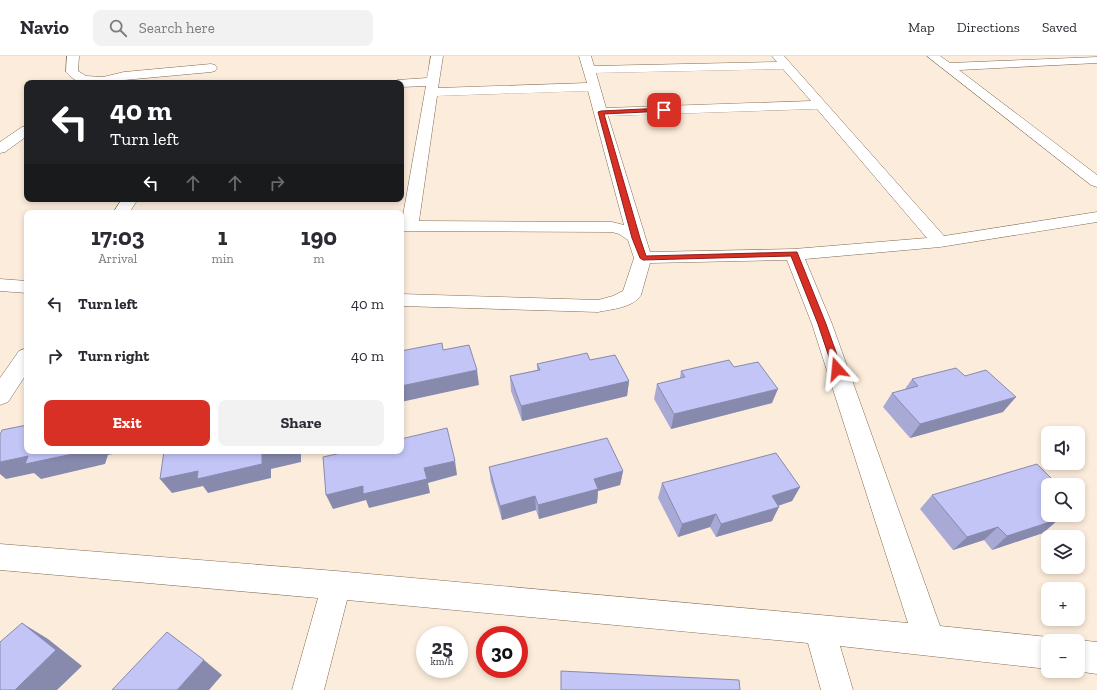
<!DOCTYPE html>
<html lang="en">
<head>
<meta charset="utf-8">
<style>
  body { margin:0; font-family:"Zilla Slab",serif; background:#f2f2f3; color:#2b2b33; height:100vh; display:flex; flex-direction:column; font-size:15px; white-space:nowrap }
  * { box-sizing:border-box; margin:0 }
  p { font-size:13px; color:#7c7c81 }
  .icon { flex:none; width:22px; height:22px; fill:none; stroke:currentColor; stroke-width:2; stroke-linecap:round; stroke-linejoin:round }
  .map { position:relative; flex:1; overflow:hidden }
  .details { position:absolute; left:24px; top:154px; width:380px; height:244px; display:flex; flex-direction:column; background:#fff; border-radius:8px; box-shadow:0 2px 6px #0003 }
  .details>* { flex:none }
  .hud { position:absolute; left:24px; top:24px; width:380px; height:122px; border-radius:8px; box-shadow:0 2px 6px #0003; background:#202124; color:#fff; overflow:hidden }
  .buttons { position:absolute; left:1041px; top:370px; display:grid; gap:8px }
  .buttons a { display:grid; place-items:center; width:44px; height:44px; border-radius:8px; background:#fff; box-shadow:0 2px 6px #0003; font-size:20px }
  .speed { position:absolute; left:416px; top:570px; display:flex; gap:8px; font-size:20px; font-weight:700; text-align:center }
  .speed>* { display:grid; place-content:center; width:52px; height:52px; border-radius:50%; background:#fff; box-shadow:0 2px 6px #0003; line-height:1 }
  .speed small { font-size:10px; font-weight:400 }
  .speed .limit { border:6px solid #d22; background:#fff; color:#111 }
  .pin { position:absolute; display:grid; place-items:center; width:34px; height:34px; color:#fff; margin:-17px; border-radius:8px; box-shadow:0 2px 6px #0006 }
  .me { position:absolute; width:44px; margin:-22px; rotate:342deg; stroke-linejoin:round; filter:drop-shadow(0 0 3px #0008) }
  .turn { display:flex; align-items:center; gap:14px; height:84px; padding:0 20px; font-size:18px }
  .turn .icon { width:52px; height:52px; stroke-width:2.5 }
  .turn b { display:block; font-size:28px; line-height:34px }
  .lanes { display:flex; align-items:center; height:38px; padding:0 20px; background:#0003; justify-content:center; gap:20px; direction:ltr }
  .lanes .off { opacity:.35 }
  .eta { display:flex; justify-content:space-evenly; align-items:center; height:68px; text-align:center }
  .eta b { font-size:24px; font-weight:800; line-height:28px }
  .button { display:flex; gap:8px; margin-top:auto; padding:8px 20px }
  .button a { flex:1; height:46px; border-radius:8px; background:#d93025; color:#fff; font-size:16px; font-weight:800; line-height:46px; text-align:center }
  .button a+a { background:#f2f2f3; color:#2b2b33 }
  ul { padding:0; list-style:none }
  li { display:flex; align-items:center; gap:12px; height:52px; padding:0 20px }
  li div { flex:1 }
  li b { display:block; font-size:15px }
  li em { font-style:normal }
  header { display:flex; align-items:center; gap:24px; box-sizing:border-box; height:56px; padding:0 20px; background:#fff; border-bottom:1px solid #e1e1e2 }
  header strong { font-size:19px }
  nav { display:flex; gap:22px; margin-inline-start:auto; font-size:14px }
  .search { width:280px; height:36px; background:#f2f2f3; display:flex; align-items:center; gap:10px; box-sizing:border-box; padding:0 14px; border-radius:8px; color:#7c7c81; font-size:15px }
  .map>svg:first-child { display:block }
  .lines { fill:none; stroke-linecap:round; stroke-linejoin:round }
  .minor-casing { stroke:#816a50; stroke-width:1 }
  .minor { fill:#fff; fill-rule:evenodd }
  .wall { fill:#a8a9d4 }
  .shaded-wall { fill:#888aad }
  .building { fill:#c3c5f7; stroke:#888aad }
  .route { fill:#d93025; stroke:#8d1f18 }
</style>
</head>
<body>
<header>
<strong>Navio</strong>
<div class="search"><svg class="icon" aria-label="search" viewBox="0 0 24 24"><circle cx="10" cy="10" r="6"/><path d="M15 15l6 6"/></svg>Search here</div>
<nav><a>Map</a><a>Directions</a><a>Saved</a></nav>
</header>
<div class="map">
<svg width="1097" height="634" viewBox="0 0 1097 634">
  <rect width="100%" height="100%" fill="#fcecdb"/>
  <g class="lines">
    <!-- minor casing -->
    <g class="minor-casing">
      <path id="minor" d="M 67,0 L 79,0 L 78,15 L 86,20 L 103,21 L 124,16 L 211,8 L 215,9 L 217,12 L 215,15 L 211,16 L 124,24 L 108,27 L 85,27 L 77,25 L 71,21 L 66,16 Z
        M 431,0 L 443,0 L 438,32 L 587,27 L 579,0 L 591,0 L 594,10 L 777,6 L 772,0 L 784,0 L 944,180 L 1097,156 L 1097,166 L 940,191 L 805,203 L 832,268 L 940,570 L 1048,581 L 1057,585 L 1048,585 L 1048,613 L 840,590 L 853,634 L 821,634 L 808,587 L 347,544 L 324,634 L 292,634 L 318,542 L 0,514 L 0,488 L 336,515 L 908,567 L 812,268 L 787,204 L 650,207 L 641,239 C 633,252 612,253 598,256 L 401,250 L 401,238 L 598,244 L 613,240 L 623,235 L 634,202 L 628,184 L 619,178 L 612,176 L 401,175 L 401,165 L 402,165 L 426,30 L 401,31 L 401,27 L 395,27 L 397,24 L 427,22 ZM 783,13 L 811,45 L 606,52 L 596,17 ZM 588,35 L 624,169 L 612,166 L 419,165 L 437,40 ZM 817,53 L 927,182 L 794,193 L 650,196 L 608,60 Z
        M 927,0 L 940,0 L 950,7 L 1097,1 L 1097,7 L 959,14 L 1097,119 L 1097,131 L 1091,129 Z
        M 27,70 L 27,80 L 5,96 L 0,97 L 0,86 L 22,71 Z
        M 122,143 L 138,143 L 129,157 L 113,157 Z
        M 0,223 L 27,225 L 27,237 L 0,235 Z
        M 27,292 L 27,317 L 8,346 L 0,349 L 0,322 L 19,295 Z
        M 1078,584 L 1097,586 L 1097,618 L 1076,615 L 1078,615 L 1078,585 L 1076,585 Z"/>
    </g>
    <!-- minor -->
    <use href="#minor" class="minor"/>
  </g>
  <!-- wall -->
  <path class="wall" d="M 590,304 L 629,325 L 627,340 L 522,365 L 511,335 L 510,320 L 537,314 L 537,308 Z
    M 734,311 L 772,347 L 671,373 L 654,343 L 657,328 L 680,322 L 681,315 Z
    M 912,323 L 1003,356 L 910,382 L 883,351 L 892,337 L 905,333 Z
    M 489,411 L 623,415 L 620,429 L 598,435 L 597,447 L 539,463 L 536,454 L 502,464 L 491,426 Z
    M 662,427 L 800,431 L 792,445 L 778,450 L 772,465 L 716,481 L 710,471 L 678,481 L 658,442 Z
    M 932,439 L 1048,459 L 1059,463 L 1043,477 L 992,494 L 984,484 L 953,494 L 920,453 Z"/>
  <!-- shaded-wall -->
  <path class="shaded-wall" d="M 477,314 L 479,329 L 401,346 L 401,330 Z
    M 629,325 L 627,340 L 522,365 L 521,350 Z
    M 778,333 L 772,347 L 671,373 L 674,358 Z
    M 1016,341 L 1003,356 L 910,382 L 920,368 Z
    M 87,395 L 125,395 L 108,399 L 105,408 L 41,423 L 34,417 L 6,423 L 0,418 L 0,406 L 28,400 Z
    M 276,395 L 301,395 L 301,406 L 271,413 L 271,422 L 208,437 L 203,430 L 172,437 L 160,423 Z
    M 455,405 L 457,419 L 428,427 L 430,437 L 369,452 L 366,444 L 333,453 L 326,439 L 424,412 Z
    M 623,415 L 620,429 L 598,435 L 597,447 L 539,463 L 538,449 L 594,423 Z
    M 800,431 L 792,445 L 765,454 L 772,440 Z
    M 535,440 L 536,454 L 502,464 L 500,450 Z
    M 779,451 L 772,465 L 716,481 L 721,468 Z
    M 716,458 L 710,471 L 678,481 L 682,468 Z
    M 1059,463 L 1043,477 L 992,494 L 1007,480 Z
    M 998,471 L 984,484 L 953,494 L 967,481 Z
    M 22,567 L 48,583 L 82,610 L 57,634 L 15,634 Z
    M 204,604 L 222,619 L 209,634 L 177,634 Z"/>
  <!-- building -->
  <path class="building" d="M 442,287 L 443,294 L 469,289 L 477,314 L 401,330 L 401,295 Z
    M 587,297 L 590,304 L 615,299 L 629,325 L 521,350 L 510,320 L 540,314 L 537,308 Z
    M 729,304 L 734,311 L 758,306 L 778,333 L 674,358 L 657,328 L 685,321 L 681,315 Z
    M 956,312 L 965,320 L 986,314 L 1016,341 L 920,368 L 892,337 L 918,330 L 912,323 Z
    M 27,369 L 27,395 L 87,395 L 25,408 L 28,400 L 0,406 L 0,379 L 2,374 Z
    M 447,372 L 455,405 L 424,412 L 427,423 L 363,438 L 363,430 L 326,439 L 323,401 L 350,395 L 401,395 L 401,383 Z
    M 607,382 L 623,415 L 594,423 L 598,433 L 538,449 L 535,440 L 500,450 L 489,411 Z
    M 164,395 L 276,395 L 262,398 L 262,408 L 197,423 L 198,415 L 160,423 Z
    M 776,397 L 800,431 L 772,440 L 779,451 L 721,468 L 716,458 L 682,468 L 662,427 Z
    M 1037,408 L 1058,429 L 1048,429 L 1048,459 L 1055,459 L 1059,463 L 1007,480 L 998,471 L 967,481 L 932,439 Z
    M 22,567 L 56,594 L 15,634 L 0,634 L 0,586 Z
    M 167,576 L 204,604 L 177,634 L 112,634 Z
    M 561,615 L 739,624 L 740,634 L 561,634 Z"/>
  <!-- route -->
  <path class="route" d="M 664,52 L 666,54 L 666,55 L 604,58 L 640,182 L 646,200 L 797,196 L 826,268 L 842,313 L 840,315 L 837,316 L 833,313 L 818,268 L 791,200 L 643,204 L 640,202 L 632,182 L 598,56 L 601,55 Z"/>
</svg>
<div class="buttons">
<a><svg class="icon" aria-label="sound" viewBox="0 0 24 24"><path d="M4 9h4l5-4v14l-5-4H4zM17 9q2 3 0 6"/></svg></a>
<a><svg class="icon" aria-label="search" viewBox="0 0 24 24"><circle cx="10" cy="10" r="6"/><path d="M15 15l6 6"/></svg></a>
<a><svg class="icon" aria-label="layers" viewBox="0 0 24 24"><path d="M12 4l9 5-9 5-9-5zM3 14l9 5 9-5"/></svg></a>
<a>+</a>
<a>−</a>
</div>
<div class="speed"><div>25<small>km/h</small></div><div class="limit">30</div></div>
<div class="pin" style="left:664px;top:54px;background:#d93025"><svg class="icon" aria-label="arrive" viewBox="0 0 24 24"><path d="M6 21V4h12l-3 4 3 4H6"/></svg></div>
<svg class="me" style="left:837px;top:313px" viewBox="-20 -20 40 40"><path d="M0-17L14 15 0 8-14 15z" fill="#d93025" stroke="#fff" stroke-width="4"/></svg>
<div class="hud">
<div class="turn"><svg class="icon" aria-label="left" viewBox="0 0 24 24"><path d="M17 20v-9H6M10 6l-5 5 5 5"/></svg><div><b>40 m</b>Turn left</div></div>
<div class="lanes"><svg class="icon" aria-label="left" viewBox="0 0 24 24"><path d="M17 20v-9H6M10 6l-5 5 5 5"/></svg><svg class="icon off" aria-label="ahead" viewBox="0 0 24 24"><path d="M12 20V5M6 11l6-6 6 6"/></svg><svg class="icon off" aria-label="ahead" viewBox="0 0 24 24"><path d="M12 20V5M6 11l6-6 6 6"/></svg><svg class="icon off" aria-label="right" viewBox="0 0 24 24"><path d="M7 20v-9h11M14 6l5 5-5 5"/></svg></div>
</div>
<section class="details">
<div class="eta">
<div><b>17:03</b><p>Arrival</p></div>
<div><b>1</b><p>min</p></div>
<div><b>190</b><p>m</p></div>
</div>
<ul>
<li><svg class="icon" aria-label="left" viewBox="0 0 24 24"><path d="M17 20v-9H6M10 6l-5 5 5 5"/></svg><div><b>Turn left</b></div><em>40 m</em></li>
<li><svg class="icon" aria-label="right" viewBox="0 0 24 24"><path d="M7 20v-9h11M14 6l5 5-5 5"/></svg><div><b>Turn right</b></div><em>40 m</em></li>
</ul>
<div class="button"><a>Exit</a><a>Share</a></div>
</section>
</div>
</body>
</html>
